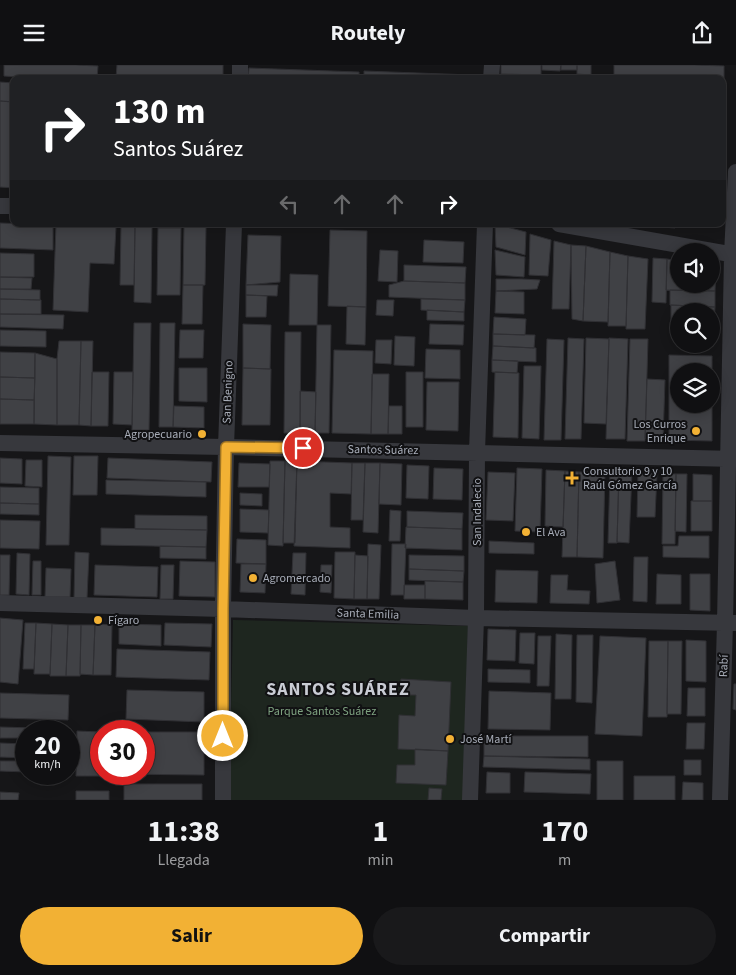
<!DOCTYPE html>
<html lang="es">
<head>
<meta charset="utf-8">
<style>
  body { margin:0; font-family:"Source Sans 3",sans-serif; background:#19191b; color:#f1f3f6; height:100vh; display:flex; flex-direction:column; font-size:19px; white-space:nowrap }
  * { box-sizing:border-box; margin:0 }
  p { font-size:16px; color:#9c9d9f }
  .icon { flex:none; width:28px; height:28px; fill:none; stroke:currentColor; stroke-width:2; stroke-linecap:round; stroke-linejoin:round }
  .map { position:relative; height:735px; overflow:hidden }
  .details { display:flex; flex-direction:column; background:#101012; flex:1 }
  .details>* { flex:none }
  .top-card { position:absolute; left:10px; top:10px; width:716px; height:152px; border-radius:10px; box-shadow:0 2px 12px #0003,0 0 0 1px #303032; background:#202124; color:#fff; overflow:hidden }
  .controls { position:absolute; left:670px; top:178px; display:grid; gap:10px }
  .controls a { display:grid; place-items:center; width:50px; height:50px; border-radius:50%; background:#101012; box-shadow:0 2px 12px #0003,0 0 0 1px #303032; font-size:25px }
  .speed { position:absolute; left:15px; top:655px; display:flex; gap:10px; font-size:25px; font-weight:700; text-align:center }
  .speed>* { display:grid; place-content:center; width:65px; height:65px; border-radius:50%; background:#101012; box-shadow:0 2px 12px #0003,0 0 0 1px #303032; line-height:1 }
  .speed small { font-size:12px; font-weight:400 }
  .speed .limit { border:8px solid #d22; background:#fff; color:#111 }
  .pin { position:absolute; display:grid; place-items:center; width:42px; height:42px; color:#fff; margin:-21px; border:2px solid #fff; border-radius:50%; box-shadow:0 1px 5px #0007 }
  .me { position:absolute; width:55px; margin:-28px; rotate:0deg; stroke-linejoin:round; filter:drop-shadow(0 0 4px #0008) }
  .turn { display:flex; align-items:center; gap:18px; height:105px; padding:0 20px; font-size:22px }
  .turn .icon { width:65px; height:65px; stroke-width:2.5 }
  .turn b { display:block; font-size:35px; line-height:42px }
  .lanes { display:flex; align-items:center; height:48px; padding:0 20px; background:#0003; justify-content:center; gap:25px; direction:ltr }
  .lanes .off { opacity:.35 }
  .eta { display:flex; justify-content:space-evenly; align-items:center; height:85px; text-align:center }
  .eta b { font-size:30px; font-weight:700; line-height:35px }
  .primary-button { display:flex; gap:10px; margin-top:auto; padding:10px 20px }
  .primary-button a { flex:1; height:58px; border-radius:30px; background:#f2b134; color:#111; font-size:20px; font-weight:700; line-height:58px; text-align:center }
  .primary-button a+a { background:#19191b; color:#f1f3f6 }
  header { display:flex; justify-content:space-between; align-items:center; height:65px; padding:0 20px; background:#101012; font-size:22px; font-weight:700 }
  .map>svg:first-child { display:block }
  .green { fill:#1e261f }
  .building { fill:#404145; stroke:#303034; fill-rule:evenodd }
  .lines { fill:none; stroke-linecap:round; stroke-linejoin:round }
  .street { stroke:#37383d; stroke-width:16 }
  .route-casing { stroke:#9d7322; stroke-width:12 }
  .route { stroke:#f2b134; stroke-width:9 }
  .poi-dot { fill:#f2b134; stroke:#111113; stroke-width:2 }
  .labels { text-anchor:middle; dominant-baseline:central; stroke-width:4; stroke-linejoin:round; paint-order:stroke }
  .street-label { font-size:12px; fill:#a8adb8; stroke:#111113 }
  .poi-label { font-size:12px; fill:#a8adb8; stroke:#111113; text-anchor:start }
  .park-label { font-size:12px; fill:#7fa381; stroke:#111113 }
  .district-label { font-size:18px; font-weight:bold; letter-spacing:1px; fill:#c9ccd4; stroke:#111113 }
</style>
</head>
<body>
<header><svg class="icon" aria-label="menu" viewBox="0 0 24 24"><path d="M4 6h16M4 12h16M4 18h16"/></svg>Routely<svg class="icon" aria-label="share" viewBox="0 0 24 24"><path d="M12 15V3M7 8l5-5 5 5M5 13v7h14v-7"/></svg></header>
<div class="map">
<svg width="736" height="735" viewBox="0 0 736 735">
  <rect width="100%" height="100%" fill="#161618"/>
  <!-- green -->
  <path class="green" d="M 233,555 L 468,561 L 464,735 L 229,735 Z"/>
  <!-- building -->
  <path class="building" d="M 4,0 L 76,0 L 98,1 L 97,14 L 47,14 L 4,11 Z
    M 117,0 L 223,0 L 223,14 L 116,13 Z
    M 501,0 L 541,0 L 541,10 L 501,9 Z
    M 542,0 L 561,0 L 560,6 L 542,5 Z
    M 561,0 L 577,0 L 577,5 L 561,5 Z
    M 577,0 L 591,0 L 591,10 L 577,9 Z
    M 614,0 L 695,0 L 724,1 L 724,16 L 722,16 L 722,14 L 669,14 L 614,11 Z
    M 249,3 L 359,7 L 359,14 L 248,14 Z
    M 364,6 L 472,10 L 472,14 L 364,14 Z
    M 603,11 L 614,11 L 669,14 L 603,14 Z
    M 0,17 L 14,18 L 14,37 L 0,36 Z
    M 0,36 L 14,37 L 14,123 L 0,122 Z
    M 0,158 L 53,160 L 53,185 L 0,183 Z
    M 56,159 L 116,162 L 114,199 L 90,198 L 88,247 L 53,245 Z
    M 495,159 L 526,167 L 525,190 L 496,182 Z
    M 650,159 L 675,159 L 675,163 L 650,161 Z
    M 121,161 L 135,161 L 134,220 L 120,220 Z
    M 135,161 L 152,162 L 151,238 L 134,237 Z
    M 184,162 L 206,162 L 205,220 L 183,220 Z
    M 158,163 L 181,163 L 180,230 L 157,230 Z
    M 330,165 L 367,166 L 366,242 L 328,241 Z
    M 530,169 L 551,175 L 548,211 L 529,210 Z
    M 248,170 L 281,171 L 280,217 L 246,220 Z
    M 424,175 L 464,177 L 463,198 L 423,197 Z
    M 554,176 L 571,180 L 569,244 L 552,244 Z
    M 571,180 L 586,181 L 583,256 L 572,254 Z
    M 586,181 L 610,187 L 608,257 L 583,256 Z
    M 380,185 L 398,186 L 397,217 L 378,216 Z
    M 495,185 L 525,192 L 524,212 L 496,210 Z
    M 610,187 L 628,191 L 626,261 L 608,261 Z
    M 0,188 L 34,189 L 34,212 L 0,212 Z
    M 628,191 L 648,194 L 645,264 L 626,264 Z
    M 653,193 L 667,194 L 666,238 L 652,237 Z
    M 667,194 L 679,196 L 679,219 L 711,219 L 711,200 L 716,201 L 715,226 L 666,225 Z
    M 404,200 L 466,202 L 465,218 L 404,216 Z
    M 290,209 L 318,210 L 317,260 L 289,260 Z
    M 0,212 L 32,213 L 31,224 L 0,224 Z
    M 496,214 L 522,214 L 540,215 L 537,224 L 496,226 Z
    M 404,216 L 465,218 L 465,235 L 389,232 L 389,220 Z
    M 183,220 L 203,220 L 202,259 L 182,259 Z
    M 246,220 L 278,220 L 277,231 L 246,230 Z
    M 0,224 L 40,225 L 40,235 L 0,234 Z
    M 670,225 L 715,226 L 715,242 L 670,240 Z
    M 496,226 L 524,227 L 524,249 L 495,248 Z
    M 246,230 L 267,231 L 266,252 L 246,252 Z
    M 0,234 L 41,235 L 41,249 L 0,249 Z
    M 421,234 L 465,235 L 464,247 L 421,245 Z
    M 377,235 L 394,235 L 393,251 L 376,250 Z
    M 671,240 L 715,242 L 714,258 L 711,258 L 711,246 L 679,246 L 679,257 L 671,257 Z
    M 347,241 L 366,242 L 365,280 L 346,279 Z
    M 427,245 L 464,247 L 464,256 L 427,255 Z
    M 0,249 L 64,250 L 63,264 L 0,262 Z
    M 494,252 L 526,254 L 525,270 L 493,269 Z
    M 134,258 L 151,258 L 149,365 L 132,365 Z
    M 160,258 L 175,258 L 173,362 L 159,362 Z
    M 243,259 L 271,260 L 270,304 L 243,303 Z
    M 430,259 L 464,260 L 463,280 L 429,279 Z
    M 317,260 L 331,260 L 329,368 L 315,368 Z
    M 0,265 L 46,266 L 46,282 L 0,281 Z
    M 180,265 L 204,265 L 203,293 L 179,293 Z
    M 285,267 L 301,267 L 300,368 L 284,368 Z
    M 493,269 L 535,270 L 534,283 L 493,281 Z
    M 395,271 L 415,272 L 414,301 L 394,300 Z
    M 568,273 L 584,274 L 581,374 L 565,374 Z
    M 586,273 L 609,274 L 606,359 L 584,358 Z
    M 609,273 L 628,274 L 625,374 L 606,374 Z
    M 547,274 L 564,275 L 561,375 L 544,375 Z
    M 630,274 L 648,274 L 645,376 L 627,376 Z
    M 376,275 L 392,275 L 391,299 L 375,298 Z
    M 59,276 L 81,276 L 79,360 L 57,360 L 57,294 Z
    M 81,276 L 93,276 L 91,361 L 79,360 Z
    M 493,281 L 536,283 L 536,297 L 492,295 Z
    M 426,284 L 460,285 L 460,314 L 425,313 Z
    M 334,285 L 373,286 L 371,369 L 332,368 Z
    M 0,287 L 35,288 L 35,313 L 0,312 Z
    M 35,288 L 57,294 L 57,360 L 34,359 Z
    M 669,290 L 712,291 L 712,376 L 669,375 ZM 679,306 L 711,306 L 711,339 L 679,339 Z
    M 492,295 L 518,296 L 517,308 L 492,307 Z
    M 524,301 L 541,301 L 539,374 L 522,373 Z
    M 179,303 L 207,303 L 207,337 L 179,336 Z
    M 243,303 L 271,304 L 270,360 L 242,360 Z
    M 92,307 L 109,307 L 108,361 L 91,361 Z
    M 114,307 L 133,307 L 132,360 L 113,359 Z
    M 406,307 L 423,307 L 423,362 L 406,362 Z
    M 495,307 L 519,308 L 518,373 L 493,372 Z
    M 372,309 L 389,309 L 388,369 L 371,369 Z
    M 0,312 L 35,313 L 34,335 L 0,334 Z
    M 647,314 L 665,315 L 663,374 L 645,373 Z
    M 427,317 L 459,317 L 458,366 L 426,365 Z
    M 300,326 L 316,327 L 315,368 L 300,368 Z
    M 0,334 L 34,335 L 34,359 L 0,359 Z
    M 174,341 L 204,342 L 204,363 L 173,362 Z
    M 389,341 L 402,341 L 402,369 L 388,369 Z
    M 48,391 L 71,392 L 69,480 L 46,480 Z
    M 74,391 L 98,391 L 97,430 L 73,430 Z
    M 0,393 L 22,394 L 22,419 L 0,418 Z
    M 108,393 L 212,397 L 211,417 L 107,413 Z
    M 26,395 L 42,395 L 42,422 L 25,421 Z
    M 270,396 L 285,396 L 283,481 L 268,480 Z
    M 285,396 L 297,396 L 295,478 L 283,478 Z
    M 297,396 L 352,398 L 351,429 L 330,428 L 330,462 L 350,463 L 350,483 L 294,481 Z
    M 239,398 L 270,399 L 269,422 L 238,422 Z
    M 352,398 L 365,398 L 363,455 L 351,455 Z
    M 365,398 L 380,398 L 378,468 L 363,467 Z
    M 380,398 L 402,399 L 401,440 L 379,439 Z
    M 407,400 L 429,401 L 428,434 L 406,433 Z
    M 434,403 L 463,404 L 462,435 L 433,434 Z
    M 517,403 L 542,404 L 540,467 L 515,466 Z
    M 546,405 L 565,406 L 563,462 L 545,461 Z
    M 565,406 L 579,407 L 577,492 L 562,492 Z
    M 488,407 L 515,408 L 513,456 L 486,455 Z
    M 579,407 L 605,407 L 603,493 L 577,492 Z
    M 610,407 L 619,407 L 617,478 L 608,478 Z
    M 619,407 L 632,407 L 629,478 L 617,477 Z
    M 638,408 L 657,409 L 655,452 L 637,452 Z
    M 663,409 L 676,409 L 675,479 L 662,479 Z
    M 676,409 L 687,409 L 686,467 L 675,466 Z
    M 693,409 L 712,410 L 712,436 L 693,436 Z
    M 106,415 L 206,417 L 206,432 L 106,429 Z
    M 0,422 L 39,423 L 39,439 L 0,438 Z
    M 240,428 L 262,429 L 262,441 L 240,440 Z
    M 691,436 L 712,436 L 712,466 L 691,466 Z
    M 0,438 L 39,439 L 39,450 L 0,449 Z
    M 240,444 L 269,445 L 268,468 L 240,467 Z
    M 390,445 L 401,446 L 400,476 L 389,476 Z
    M 407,446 L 463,448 L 462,464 L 407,462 Z
    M 135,450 L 207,451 L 207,465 L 135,464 Z
    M 0,455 L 40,456 L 39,484 L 0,483 Z
    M 406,462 L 462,464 L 462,485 L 405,483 Z
    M 101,463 L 207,465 L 206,482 L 101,480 Z
    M 679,471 L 709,471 L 709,493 L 663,492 L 663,481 L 678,481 Z
    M 237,474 L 266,475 L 266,499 L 236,498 Z
    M 489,476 L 534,478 L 534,489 L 489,488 Z
    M 368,479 L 381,480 L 379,534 L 367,534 Z
    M 392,479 L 406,479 L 404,530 L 391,530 Z
    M 160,481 L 206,482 L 206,494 L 160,493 Z
    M 75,487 L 89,488 L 87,533 L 74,533 Z
    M 335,487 L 355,487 L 354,534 L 334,533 Z
    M 17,488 L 30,489 L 29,530 L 16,529 Z
    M 293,488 L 306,488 L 305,530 L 291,529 Z
    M 0,490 L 10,490 L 9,530 L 0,530 Z
    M 355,490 L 368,491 L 367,534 L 354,534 Z
    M 409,490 L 464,491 L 464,506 L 409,504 Z
    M 634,492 L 648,492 L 647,537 L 633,536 Z
    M 33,496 L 41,496 L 41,530 L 32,530 Z
    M 180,496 L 215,497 L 215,532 L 179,531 Z
    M 615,496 L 620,535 L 597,538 L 595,499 Z
    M 241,499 L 266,499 L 265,528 L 240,527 Z
    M 95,500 L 158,502 L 157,532 L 94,530 Z
    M 161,500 L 174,500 L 173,534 L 160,534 Z
    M 321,500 L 332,500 L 331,528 L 320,527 Z
    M 46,503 L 71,504 L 70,532 L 45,532 Z
    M 409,504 L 464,506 L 463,517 L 409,515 Z
    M 496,505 L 538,506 L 537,538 L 495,537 Z
    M 657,509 L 681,510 L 681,539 L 656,539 Z
    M 690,509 L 710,509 L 710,546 L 690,545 Z
    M 551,510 L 568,510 L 567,525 L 590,526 L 589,539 L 550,538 Z
    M 425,516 L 463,517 L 463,535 L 425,534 Z
    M 404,520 L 425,520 L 425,534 L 404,534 Z
    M 0,553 L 23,555 L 18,619 L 0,617 Z
    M 25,558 L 36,558 L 34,604 L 23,604 Z
    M 36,558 L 52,559 L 50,609 L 34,609 Z
    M 165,558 L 212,559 L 211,582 L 164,580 Z
    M 52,559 L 68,560 L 66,611 L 50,611 Z
    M 95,559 L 112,560 L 111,610 L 93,610 Z
    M 119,559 L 161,560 L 161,581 L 119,579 Z
    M 68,560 L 81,560 L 80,611 L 66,611 Z
    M 81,560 L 95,560 L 93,610 L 80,609 Z
    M 488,564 L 516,565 L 515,596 L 487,595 Z
    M 520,568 L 535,568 L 534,599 L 519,598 Z
    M 556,569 L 572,570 L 571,634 L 555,634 Z
    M 577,570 L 593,570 L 592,638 L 576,637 Z
    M 538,571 L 551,571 L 549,621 L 537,621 Z
    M 600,571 L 646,573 L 642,671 L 595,669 Z
    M 686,575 L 706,576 L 706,617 L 686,616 Z
    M 649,576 L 668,576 L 667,652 L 648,652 Z
    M 668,576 L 682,576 L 681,649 L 667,649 Z
    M 117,584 L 210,587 L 209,615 L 116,612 Z
    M 488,604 L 530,605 L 530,618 L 488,617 Z
    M 401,614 L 451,617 L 448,686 L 398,684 L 399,650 L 415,651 L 416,630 L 400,630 Z
    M 734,619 L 736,619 L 736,645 L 733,644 Z
    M 688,623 L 705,623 L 705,651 L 687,651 Z
    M 127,625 L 204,627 L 204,657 L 126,654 Z
    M 489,626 L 551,628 L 550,665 L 488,664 Z
    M 0,628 L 69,630 L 68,655 L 0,653 Z
    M 687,658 L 705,658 L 704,684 L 686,684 Z
    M 0,662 L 71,664 L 71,675 L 69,675 L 69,666 L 26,666 L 26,673 L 0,673 Z
    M 77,666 L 101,667 L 101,709 L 108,709 L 108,711 L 76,711 Z
    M 144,667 L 204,667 L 204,710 L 115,709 L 144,709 Z
    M 484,671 L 588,671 L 588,692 L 484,691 Z
    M 0,678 L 26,679 L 26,693 L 0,692 Z
    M 415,684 L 448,686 L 446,720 L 396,718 L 397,700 L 415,700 Z
    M 484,691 L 590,694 L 590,705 L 483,702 Z
    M 684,695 L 701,695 L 701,710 L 684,710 Z
    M 0,696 L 26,696 L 26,707 L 0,706 Z
    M 597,696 L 623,696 L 623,735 L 597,735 Z
    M 487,707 L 510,708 L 510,728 L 486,728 Z
    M 525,707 L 591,709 L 590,729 L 524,727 Z
    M 634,711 L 675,711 L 675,735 L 634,735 Z
    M 683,717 L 703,718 L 703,735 L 682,735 Z
    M 124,719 L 202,719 L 202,735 L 124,735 Z
    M 429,723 L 442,724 L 441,735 L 428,735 Z
    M 76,726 L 109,726 L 109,735 L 76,735 Z
    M 0,727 L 19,728 L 18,735 L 0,735 Z"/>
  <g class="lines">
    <!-- street -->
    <path class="street" d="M 240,14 L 240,0
      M 491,14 L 492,0
      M 0,141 L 14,141
      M 559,159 L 736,190
      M 0,378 L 226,382 L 736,394
      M 0,538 L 223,544 L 476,553 L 736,558
      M 223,735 L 223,544 L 226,382 L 234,159
      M 470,735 L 476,553 L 477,387 L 485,159
      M 720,735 L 725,558 L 732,190 L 736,107"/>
  </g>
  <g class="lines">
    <!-- route casing -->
    <g class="route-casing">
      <path id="route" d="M 223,671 L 223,544 L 226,382 L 303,383"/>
    </g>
    <!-- route -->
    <use href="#route" class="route"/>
  </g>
  <!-- markers -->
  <g class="poi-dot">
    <circle cx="696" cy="366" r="5"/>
    <circle cx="202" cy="369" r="5"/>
    <path d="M569.5 405.5h5v5h5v5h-5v5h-5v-5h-5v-5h5z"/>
    <circle cx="526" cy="467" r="5"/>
    <circle cx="253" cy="513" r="5"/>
    <circle cx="98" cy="555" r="5"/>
    <circle cx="450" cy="674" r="5"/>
  </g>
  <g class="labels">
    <!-- street labels -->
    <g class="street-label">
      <text transform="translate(228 327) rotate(-88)">San Benigno</text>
      <text transform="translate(383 385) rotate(1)">Santos Suárez</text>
      <text transform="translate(477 447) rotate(-90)">San Indalecio</text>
      <text transform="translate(368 549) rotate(2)">Santa Emilia</text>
      <text transform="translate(724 601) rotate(-88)">Rabí</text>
    </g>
    <!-- poi labels -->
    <g class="poi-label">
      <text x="686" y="359" text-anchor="end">Los Curros<tspan x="686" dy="14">Enrique</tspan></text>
      <text x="192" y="369" text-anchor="end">Agropecuario</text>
      <text x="583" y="406">Consultorio 9 y 10<tspan x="583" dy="14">Raúl Gómez García</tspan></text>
      <text x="536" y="467">El Ava</text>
      <text x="263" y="513">Agromercado</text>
      <text x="108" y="555">Fígaro</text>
      <text x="460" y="674">José Martí</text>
    </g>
    <!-- park labels -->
    <g class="park-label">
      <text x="322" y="646">Parque Santos Suárez</text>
    </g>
    <!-- district labels -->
    <g class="district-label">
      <text x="338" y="624">SANTOS SUÁREZ</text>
    </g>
  </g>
</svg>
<div class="controls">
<a><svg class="icon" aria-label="sound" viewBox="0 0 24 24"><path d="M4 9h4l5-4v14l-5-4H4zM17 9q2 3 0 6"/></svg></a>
<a><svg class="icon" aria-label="search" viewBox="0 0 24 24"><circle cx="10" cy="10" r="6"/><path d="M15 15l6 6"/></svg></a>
<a><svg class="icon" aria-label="layers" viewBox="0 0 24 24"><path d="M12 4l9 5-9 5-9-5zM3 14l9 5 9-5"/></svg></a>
</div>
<div class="speed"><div>20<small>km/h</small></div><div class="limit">30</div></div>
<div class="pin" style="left:303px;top:383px;background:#d93025"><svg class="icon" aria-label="arrive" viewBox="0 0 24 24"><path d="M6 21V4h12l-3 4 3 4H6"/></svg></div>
<svg class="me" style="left:223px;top:671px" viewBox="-20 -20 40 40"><circle r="17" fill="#f2b134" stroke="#fff" stroke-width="3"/><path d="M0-11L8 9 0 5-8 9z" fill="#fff"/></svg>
<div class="top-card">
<div class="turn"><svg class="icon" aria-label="right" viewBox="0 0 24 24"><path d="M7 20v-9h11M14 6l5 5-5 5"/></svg><div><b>130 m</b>Santos Suárez</div></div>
<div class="lanes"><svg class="icon off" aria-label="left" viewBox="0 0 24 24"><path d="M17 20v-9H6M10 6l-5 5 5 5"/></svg><svg class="icon off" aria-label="ahead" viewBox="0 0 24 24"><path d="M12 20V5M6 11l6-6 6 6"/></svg><svg class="icon off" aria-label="ahead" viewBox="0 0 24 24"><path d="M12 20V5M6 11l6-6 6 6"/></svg><svg class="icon" aria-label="right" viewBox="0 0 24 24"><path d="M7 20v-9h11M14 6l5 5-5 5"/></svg></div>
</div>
</div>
<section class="details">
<div class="eta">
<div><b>11:38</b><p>Llegada</p></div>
<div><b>1</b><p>min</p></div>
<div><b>170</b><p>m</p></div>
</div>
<div class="primary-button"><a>Salir</a><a>Compartir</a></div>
</section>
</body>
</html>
